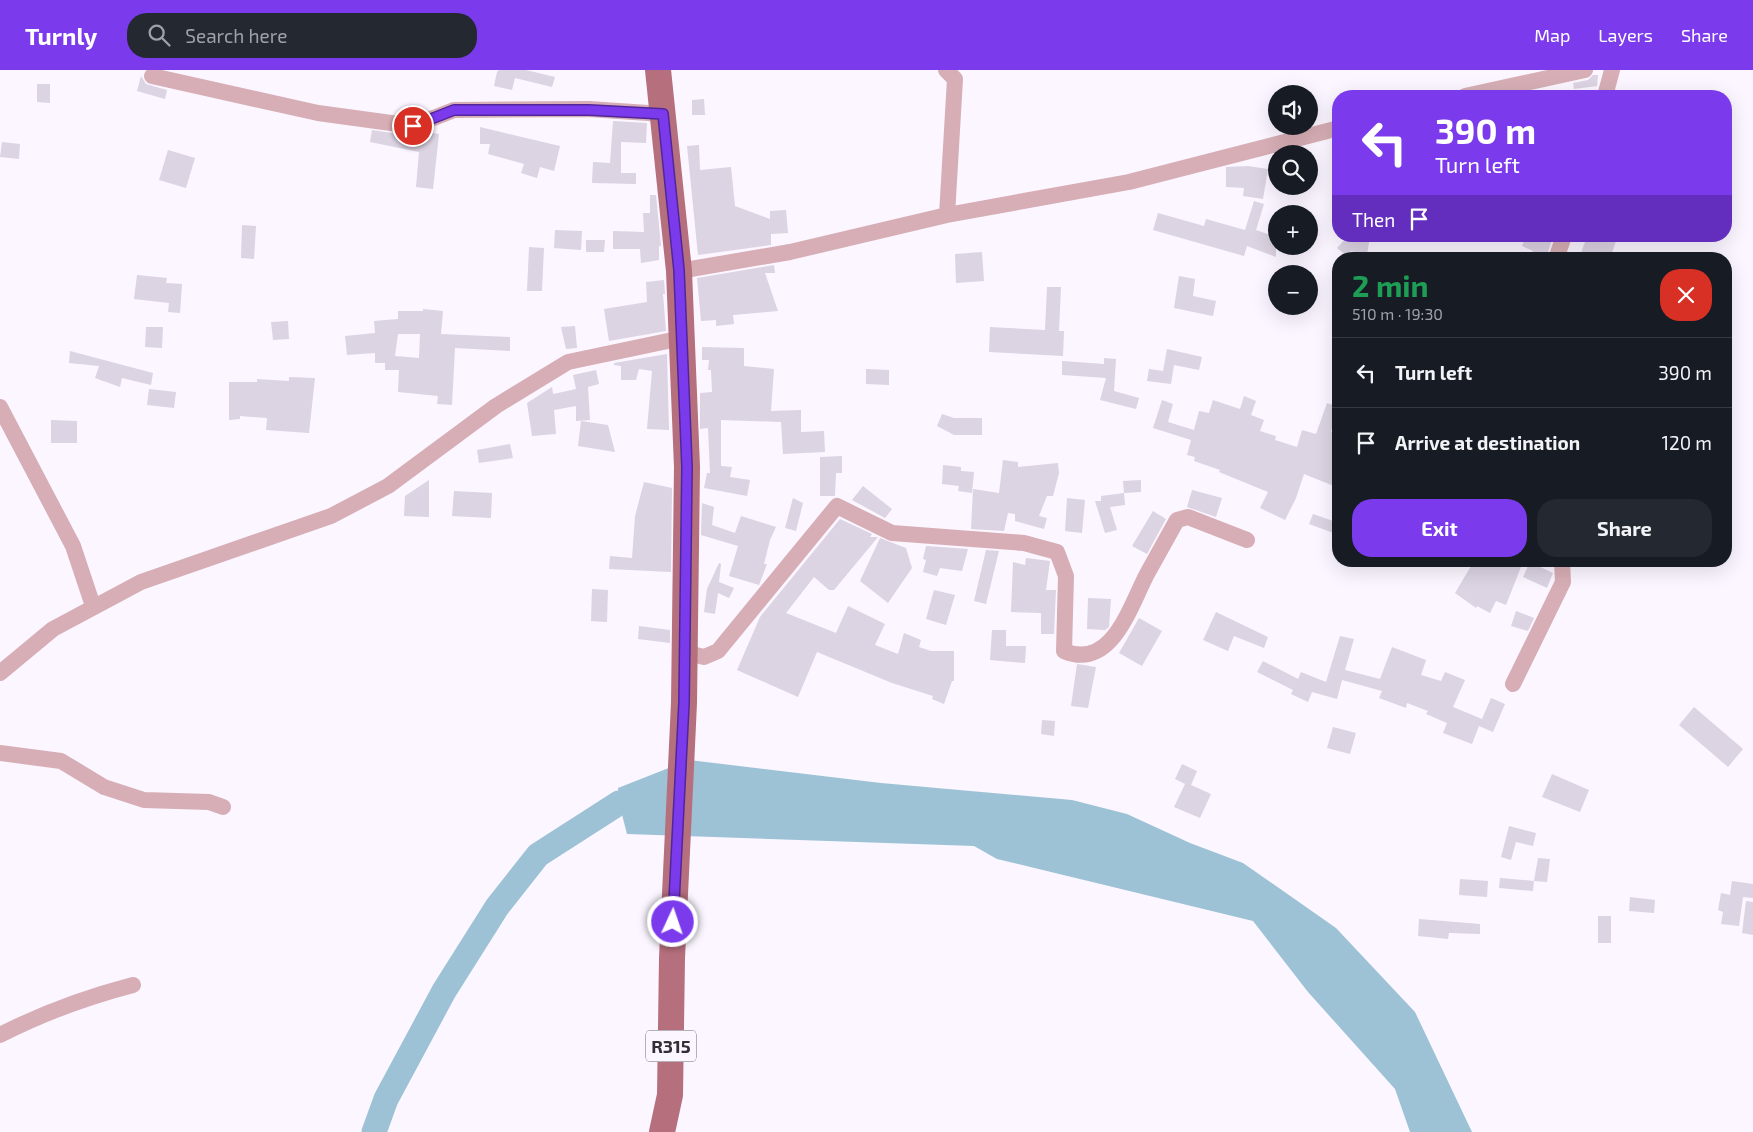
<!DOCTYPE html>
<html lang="en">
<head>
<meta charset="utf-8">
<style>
  body { margin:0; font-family:"Exo 2",sans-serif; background:#242831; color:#f1f3f6; height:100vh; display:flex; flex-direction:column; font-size:19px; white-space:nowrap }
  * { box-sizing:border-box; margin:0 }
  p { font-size:16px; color:#9ea1a6 }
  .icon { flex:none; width:28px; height:28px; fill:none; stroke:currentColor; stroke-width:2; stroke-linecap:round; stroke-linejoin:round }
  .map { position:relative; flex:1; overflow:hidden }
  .sheet { position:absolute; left:1332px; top:182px; width:400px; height:315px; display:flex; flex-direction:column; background:#171b24; border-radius:20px; box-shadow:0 5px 20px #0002 }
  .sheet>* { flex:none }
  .top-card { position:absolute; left:1332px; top:20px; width:400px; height:152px; border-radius:20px; box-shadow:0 5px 20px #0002; background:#7c3aed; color:#fff; overflow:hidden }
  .tools { position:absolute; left:1268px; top:15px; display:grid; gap:10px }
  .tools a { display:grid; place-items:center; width:50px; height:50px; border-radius:50%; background:#171b24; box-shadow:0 5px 20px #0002; font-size:25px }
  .pin { position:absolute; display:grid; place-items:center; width:42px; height:42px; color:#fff; margin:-21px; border:2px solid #fff; border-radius:50%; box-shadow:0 1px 5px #0007 }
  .me { position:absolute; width:55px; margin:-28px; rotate:3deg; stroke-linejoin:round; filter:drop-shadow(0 0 4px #0008) }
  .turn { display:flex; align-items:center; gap:18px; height:105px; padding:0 20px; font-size:22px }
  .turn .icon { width:65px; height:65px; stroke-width:2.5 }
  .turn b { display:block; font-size:35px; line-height:42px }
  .then { display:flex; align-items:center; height:48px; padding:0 20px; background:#0003; gap:10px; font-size:19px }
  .round { display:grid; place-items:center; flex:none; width:52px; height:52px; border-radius:20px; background:#242831 }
  .head { display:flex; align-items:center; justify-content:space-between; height:85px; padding:0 20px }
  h1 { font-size:30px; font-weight:700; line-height:38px; color:#1e9e55 }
  .primary-button { display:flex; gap:10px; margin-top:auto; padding:10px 20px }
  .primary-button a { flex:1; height:58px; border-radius:20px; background:#7c3aed; color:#fff; font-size:20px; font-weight:700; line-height:58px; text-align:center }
  .primary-button a+a { background:#242831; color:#f1f3f6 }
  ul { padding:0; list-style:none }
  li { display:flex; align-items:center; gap:15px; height:70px; padding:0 20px; border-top:1px solid #363941 }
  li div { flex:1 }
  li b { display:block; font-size:19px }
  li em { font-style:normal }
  header { display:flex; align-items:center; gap:30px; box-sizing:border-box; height:70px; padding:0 25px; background:#7c3aed; color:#fff }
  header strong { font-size:24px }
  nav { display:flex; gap:28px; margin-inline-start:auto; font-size:18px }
  .search { width:350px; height:45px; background:#242831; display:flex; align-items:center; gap:12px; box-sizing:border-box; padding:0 18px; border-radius:20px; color:#9ea1a6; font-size:19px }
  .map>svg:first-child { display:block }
  .water { fill:#9ec2d5 }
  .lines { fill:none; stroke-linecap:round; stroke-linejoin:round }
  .river { stroke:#9ec2d5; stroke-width:25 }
  .building { fill:#dcd3e3; fill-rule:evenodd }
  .minor { stroke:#d7aeb5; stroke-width:16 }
  .primary { stroke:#b66f7d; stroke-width:26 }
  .route-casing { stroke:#51269a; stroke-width:12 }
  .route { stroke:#7c3aed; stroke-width:9 }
  .labels { text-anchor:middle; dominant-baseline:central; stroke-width:4.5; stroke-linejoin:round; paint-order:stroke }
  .shield { fill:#fbf6ff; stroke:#6e6a71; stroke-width:1 }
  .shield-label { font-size:18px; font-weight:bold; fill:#312e34 }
</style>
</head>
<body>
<header>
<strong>Turnly</strong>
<div class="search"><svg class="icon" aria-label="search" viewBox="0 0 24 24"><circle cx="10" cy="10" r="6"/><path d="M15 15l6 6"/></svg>Search here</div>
<nav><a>Map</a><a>Layers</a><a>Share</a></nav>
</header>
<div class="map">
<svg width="1753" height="1062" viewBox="0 0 1753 1062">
  <rect width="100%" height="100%" fill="#fbf6ff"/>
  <!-- water -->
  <path class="water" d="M 689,690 L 881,713 L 1072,730 L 1127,744 L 1190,773 L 1243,793 L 1336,858 L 1415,942 L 1472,1062 L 1410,1062 L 1395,1019 L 1308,922 L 1253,851 L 997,789 L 974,776 L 627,764 L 619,733 L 618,718 Z"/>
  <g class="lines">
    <!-- river -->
    <path class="river" d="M 374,1062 L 386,1029 L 444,921 L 497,837 L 538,785 L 619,733 L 652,731"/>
  </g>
  <!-- building -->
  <path class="building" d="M 499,0 L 526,0 L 555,7 L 552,17 L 515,8 L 512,20 L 494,16 L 497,2 Z
    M 1593,5 L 1598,5 L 1597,16 L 1574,19 L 1573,13 L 1588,10 Z
    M 141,6 L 146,14 L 167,20 L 165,29 L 137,21 Z
    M 37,14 L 50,14 L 50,33 L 37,32 Z
    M 704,29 L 705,45 L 692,45 L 692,30 Z
    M 613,51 L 647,53 L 646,73 L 621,72 L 621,103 L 636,103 L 636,114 L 592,113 L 593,92 L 610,93 Z
    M 480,57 L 560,76 L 554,101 L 540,97 L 537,108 L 521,103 L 524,94 L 488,84 L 490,74 L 480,74 Z
    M 372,60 L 412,66 L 425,62 L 439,64 L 433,119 L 416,117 L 419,82 L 370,72 Z
    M 2,72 L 20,74 L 19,89 L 0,87 Z
    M 699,75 L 700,100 L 731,97 L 735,136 L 770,149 L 770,141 L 786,140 L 788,163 L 771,164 L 771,175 L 698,185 L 687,76 Z
    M 168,80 L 195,88 L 186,118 L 159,110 Z
    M 1248,96 L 1268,99 L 1263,129 L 1243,126 L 1244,118 L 1226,117 L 1226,97 Z
    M 650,125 L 656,125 L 661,176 L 659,176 L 659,190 L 641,193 L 640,179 L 613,179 L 613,161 L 644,162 L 643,143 L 650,143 Z
    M 1254,131 L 1264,134 L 1256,160 L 1276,167 L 1276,187 L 1247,176 L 1244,186 L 1153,160 L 1158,143 L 1204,156 L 1206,149 L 1245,160 Z
    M 242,155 L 256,156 L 254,189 L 241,188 Z
    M 555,160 L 582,161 L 581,180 L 554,178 Z
    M 1348,166 L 1370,166 L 1367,185 L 1351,181 L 1347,186 L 1337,178 Z
    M 1526,166 L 1553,166 L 1546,189 L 1529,189 L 1533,181 L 1522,176 Z
    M 1587,166 L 1617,168 L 1610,189 L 1579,189 Z
    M 586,170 L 605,170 L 604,182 L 586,182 Z
    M 529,177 L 544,178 L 542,221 L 527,221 Z
    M 982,182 L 984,211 L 956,213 L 955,184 Z
    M 774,195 L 775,203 L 765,203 L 778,241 L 733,245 L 734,254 L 716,256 L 716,250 L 701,251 L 697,208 Z
    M 137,205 L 167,208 L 166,213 L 182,214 L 180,243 L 168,242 L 169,233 L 134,229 Z
    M 1179,206 L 1195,209 L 1193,226 L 1216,231 L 1213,246 L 1174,238 Z
    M 664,210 L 665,224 L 663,224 L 666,261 L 609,271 L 604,239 L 647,232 L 646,212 Z
    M 1047,217 L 1061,217 L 1059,261 L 1064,261 L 1063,286 L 989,282 L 990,257 L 1045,260 Z
    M 423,239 L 443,241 L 441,264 L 510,267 L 510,281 L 455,278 L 452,335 L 437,334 L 438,326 L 398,322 L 399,300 L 385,300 L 385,293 L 375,293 L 375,283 L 347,285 L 345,266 L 375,263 L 374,251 L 398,249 L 398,241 L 423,241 ZM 398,264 L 420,264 L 419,288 L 395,286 Z
    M 288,251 L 289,269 L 273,270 L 271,252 Z
    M 575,256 L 577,278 L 566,279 L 561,257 Z
    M 146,257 L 163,257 L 162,278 L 145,277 Z
    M 702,277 L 744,278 L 744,296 L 774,299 L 771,341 L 801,340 L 801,362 L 824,361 L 825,382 L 783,384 L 781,352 L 721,350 L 721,396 L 732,397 L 730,407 L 750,410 L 747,426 L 704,418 L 707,403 L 710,403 L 708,358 L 700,359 L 700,323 L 712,322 L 711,300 L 708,300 L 709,290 L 702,290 Z
    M 1167,279 L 1202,287 L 1199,300 L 1174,295 L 1171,314 L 1147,311 L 1149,299 L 1163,301 Z
    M 70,281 L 153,303 L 151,315 L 122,308 L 120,317 L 95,308 L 99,296 L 69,293 Z
    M 667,284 L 669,360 L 647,359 L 652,301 L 639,299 L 636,310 L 621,310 L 621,296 L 614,295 L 614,293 Z
    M 1104,288 L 1116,289 L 1114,321 L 1139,328 L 1136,339 L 1100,330 L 1106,308 L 1062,305 L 1062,291 L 1104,294 Z
    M 866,299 L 889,300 L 889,315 L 866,314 Z
    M 596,300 L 599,314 L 588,317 L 590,350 L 576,351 L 576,336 L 554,340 L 556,364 L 532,366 L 527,333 L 552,317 L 553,324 L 576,319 L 573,305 Z
    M 289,307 L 315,308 L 309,363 L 266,360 L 267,348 L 240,346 L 240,349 L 229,350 L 229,312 L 257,312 L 257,309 L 289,311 Z
    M 149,319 L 176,322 L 174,338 L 147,335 Z
    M 1244,326 L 1256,331 L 1251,345 L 1264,350 L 1260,361 L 1276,366 L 1275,370 L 1297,377 L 1302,360 L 1316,364 L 1327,333 L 1339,337 L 1331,362 L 1339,365 L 1339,418 L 1304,404 L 1296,428 L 1285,450 L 1260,438 L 1268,422 L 1219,402 L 1220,400 L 1194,391 L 1195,387 L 1187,385 L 1191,370 L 1153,358 L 1162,330 L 1173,334 L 1168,352 L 1194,360 L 1199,341 L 1209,343 L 1213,330 L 1240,339 Z
    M 942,344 L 954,348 L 982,348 L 982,365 L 954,365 L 937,356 Z
    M 51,350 L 77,351 L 77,373 L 51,373 Z
    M 581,351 L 608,355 L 615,382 L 578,376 Z
    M 510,374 L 513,388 L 479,393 L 477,380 Z
    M 842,386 L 842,403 L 836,403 L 835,426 L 820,426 L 820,387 Z
    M 1003,390 L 1018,392 L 1018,397 L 1058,393 L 1059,403 L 1053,426 L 1047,426 L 1039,446 L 1047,448 L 1044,459 L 1015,451 L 1015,444 L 1008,443 L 1004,461 L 971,459 L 973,419 L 999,423 Z
    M 943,395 L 961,397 L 961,401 L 974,402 L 972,423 L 958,421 L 959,416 L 942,414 Z
    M 429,410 L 429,447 L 404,446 L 405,426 Z
    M 1141,410 L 1141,422 L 1124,423 L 1123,411 Z
    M 644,412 L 672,418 L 671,502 L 609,499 L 610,486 L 632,488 L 635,446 Z
    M 863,416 L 892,439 L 885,448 L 852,430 Z
    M 1192,420 L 1222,428 L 1216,447 L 1187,437 Z
    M 454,421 L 492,423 L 491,448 L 452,446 Z
    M 1124,423 L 1125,435 L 1110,437 L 1117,460 L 1105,463 L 1095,431 L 1101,431 L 1101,426 Z
    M 793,428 L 803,433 L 796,461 L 785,458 Z
    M 1067,428 L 1085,430 L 1082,463 L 1065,461 Z
    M 702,433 L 714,437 L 712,455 L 735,463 L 741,446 L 776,457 L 770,470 L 764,494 L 767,494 L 759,515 L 729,506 L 738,476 L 701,465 Z
    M 1153,441 L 1166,449 L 1147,484 L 1132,476 Z
    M 1313,444 L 1339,453 L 1339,465 L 1309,454 Z
    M 840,449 L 872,464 L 870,467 L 878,467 L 834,520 L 829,520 L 814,507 L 786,543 L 836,563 L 848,536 L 885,554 L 875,575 L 898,584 L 904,563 L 921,570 L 919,577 L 931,581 L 954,581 L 954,611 L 952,611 L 944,634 L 932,629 L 933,626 L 892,613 L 817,582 L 798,627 L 737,600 L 760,547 Z
    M 880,468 L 906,478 L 912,498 L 888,533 L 860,511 Z
    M 926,476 L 968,479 L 962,501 L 940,498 L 937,506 L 923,502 L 926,490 L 923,489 Z
    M 986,480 L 999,481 L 986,534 L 974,531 Z
    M 1026,488 L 1050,491 L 1046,520 L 1056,520 L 1054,564 L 1041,564 L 1041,543 L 1011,542 L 1013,492 L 1025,495 Z
    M 1474,491 L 1506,491 L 1521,497 L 1506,535 L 1496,531 L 1490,543 L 1477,536 L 1476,538 L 1455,523 Z
    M 1530,492 L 1553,503 L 1547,518 L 1523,507 Z
    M 719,493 L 721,494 L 719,512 L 734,518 L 729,528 L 718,523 L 715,544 L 704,542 L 707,519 Z
    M 592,519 L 608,520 L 607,552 L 591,551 Z
    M 934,520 L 955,525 L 946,555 L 926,549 Z
    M 1088,528 L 1111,529 L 1109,557 L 1105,560 L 1087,559 Z
    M 1516,541 L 1534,548 L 1528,561 L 1511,556 Z
    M 1216,542 L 1268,567 L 1264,578 L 1234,566 L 1228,581 L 1203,570 Z
    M 1139,548 L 1162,561 L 1142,596 L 1119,583 Z
    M 639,556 L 670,560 L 670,573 L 638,569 Z
    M 992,560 L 1006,560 L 1006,576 L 1026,576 L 1025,593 L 990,590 Z
    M 1340,566 L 1354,569 L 1345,600 L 1380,609 L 1392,577 L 1426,590 L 1421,605 L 1441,611 L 1445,602 L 1465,610 L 1453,637 L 1482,649 L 1491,628 L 1505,634 L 1493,662 L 1479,656 L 1472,674 L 1443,663 L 1447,653 L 1426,644 L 1428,641 L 1407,633 L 1406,638 L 1379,628 L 1382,621 L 1342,610 L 1337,629 L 1312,622 L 1308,632 L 1291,624 L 1293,620 L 1257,602 L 1263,591 L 1298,609 L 1301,602 L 1326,612 Z
    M 1077,594 L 1096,597 L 1088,638 L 1071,636 Z
    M 1694,637 L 1743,679 L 1728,697 L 1679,655 Z
    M 1042,650 L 1055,651 L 1054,666 L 1041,664 Z
    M 1333,657 L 1356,663 L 1350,684 L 1327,678 Z
    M 1182,694 L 1197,701 L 1191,715 L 1211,724 L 1200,748 L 1174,737 L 1185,714 L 1175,709 Z
    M 1552,704 L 1589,720 L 1580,742 L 1542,727 Z
    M 1509,756 L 1536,763 L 1533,776 L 1516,772 L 1511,790 L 1501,787 Z
    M 1538,788 L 1550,789 L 1547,812 L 1534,811 Z
    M 1500,808 L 1534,811 L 1533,821 L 1499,818 Z
    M 1460,809 L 1488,811 L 1487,827 L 1459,825 Z
    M 1732,811 L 1753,814 L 1753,828 L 1743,827 L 1739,856 L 1721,854 L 1723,842 L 1718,840 L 1721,823 L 1730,825 Z
    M 1630,827 L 1655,830 L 1654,843 L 1629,841 Z
    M 1746,831 L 1753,832 L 1753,865 L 1742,863 Z
    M 1598,846 L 1611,846 L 1611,873 L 1598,873 Z
    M 1419,849 L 1480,854 L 1480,864 L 1449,863 L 1448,869 L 1418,866 Z"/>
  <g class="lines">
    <!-- minor -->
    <path class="minor" d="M 946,0 L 955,9 L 947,145
      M 152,6 L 318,43 L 413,56 L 454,40 L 589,39 L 663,44
      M 1465,26 L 1585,0
      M 1605,26 L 1612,0
      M 1556,189 L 1564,166
      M 679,201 L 790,182 L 947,145 L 1129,112 L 1339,58
      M 0,337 L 73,476 L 93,536
      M 684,582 L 704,587 L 718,581 L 837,436 L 892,463 L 1024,473 L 1057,482 L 1066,506 L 1064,581 C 1112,601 1130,536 1147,504 C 1157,486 1167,468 1177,450 L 1188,447 L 1247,470
      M 0,603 L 53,559 L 141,512 L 331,446 L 388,416 L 496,336 L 568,292 L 682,268
      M 1513,614 L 1563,512 L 1562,491
      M 0,683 L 61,691 L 104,717 L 144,730 L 209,732 L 223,737
      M 0,965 C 43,943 87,927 133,915"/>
    <!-- primary -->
    <path class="primary" d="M 658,0 L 679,201 L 687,397 L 684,633 L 672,888 L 670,1025 L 662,1062"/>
  </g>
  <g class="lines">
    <!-- route casing -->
    <g class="route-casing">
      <path id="route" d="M 413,56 L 454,40 L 589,40 L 663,44 L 679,200 L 687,397 L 684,633 L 673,852"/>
    </g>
    <!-- route -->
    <use href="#route" class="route"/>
  </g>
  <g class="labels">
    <!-- shield labels -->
    <rect class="shield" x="646" y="960.5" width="50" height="31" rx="4"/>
    <g class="shield-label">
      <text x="671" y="976">R315</text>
    </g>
  </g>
</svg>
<div class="tools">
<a><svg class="icon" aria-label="sound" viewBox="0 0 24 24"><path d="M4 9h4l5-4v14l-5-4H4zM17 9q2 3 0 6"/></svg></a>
<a><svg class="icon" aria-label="search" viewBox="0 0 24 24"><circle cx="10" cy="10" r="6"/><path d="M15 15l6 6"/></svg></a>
<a>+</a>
<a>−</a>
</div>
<div class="pin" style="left:413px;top:56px;background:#d93025"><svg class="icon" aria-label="arrive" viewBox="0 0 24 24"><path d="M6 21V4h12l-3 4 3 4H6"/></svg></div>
<svg class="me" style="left:673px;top:852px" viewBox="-20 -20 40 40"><circle r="17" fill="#7c3aed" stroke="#fff" stroke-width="3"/><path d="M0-11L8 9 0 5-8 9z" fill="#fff"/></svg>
<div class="top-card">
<div class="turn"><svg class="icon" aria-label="left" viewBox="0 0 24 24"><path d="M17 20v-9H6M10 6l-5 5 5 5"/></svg><div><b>390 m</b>Turn left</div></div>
<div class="then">Then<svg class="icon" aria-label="arrive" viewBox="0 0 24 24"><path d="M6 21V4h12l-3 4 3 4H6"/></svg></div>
</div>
<section class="sheet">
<div class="head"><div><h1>2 min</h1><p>510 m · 19:30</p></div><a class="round" style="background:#d93025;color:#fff"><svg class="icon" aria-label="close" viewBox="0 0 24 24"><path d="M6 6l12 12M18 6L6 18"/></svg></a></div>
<ul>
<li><svg class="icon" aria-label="left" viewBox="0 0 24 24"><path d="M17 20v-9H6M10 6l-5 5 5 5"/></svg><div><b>Turn left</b></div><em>390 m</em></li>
<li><svg class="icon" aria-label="arrive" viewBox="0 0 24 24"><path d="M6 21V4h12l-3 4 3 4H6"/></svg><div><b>Arrive at destination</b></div><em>120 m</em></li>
</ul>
<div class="primary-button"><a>Exit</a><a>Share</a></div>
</section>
</div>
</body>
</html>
